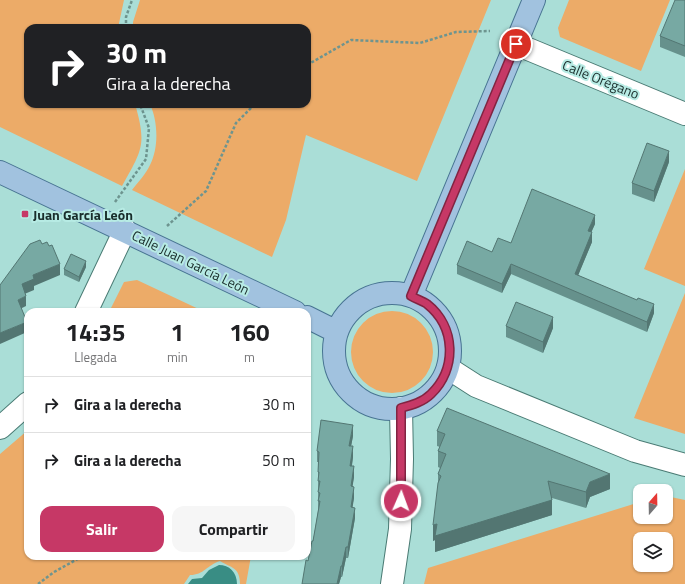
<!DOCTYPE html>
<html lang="es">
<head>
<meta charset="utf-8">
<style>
  body { margin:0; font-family:"Titillium Web",sans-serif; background:#f6f6f6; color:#202124; height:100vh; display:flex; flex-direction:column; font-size:15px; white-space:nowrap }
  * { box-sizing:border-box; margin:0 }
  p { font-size:13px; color:#757577 }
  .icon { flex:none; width:22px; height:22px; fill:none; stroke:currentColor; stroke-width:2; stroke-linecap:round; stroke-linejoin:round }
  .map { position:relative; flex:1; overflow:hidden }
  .details { position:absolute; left:24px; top:308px; width:287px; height:252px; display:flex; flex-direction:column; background:#fff; border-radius:12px; box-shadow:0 1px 3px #0004 }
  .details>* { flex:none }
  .guide { position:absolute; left:24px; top:24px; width:287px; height:84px; border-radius:12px; box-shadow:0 1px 3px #0004; background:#202124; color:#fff; overflow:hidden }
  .needle { width:26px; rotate:20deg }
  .tools { position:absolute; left:633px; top:484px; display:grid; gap:8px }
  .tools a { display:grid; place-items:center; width:40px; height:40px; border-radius:8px; background:#fff; box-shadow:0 1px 3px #0004; font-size:20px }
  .pin { position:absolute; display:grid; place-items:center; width:34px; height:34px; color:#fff; margin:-17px; border:2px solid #fff; border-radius:50%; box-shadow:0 1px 4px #0007 }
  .me { position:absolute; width:44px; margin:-22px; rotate:2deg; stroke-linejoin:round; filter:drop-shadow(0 0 3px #0008) }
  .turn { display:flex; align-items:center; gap:14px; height:84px; padding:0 16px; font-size:18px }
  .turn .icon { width:52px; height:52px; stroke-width:2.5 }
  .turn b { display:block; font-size:28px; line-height:34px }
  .eta { display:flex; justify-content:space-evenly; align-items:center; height:68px; text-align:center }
  .eta b { font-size:24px; font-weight:700; line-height:28px }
  .cta { display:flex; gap:8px; margin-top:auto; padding:8px 16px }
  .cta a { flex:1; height:46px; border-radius:12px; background:#c63866; color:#fff; font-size:16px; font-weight:700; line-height:46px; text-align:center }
  .cta a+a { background:#f6f6f6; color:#202124 }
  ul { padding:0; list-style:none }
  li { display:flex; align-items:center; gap:12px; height:56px; padding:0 16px; border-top:1px solid #e0e0e0 }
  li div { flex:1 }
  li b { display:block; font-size:15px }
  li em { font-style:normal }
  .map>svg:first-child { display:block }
  .green { fill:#ecab68; fill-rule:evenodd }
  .water { fill:#398d84 }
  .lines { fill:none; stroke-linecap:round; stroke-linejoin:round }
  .minor-casing { stroke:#4a7b74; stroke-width:24 }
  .major-casing { stroke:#487492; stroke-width:24 }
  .path { stroke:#6d948f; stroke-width:2.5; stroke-dasharray:3 2; stroke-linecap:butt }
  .minor { stroke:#fff; stroke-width:22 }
  .major { stroke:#a1c2df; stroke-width:22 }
  .wall { fill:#66918c }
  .shaded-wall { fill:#537672 }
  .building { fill:#77a9a3; stroke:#537672 }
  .route-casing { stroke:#812442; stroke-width:10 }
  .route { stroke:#c63866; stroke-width:7 }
  .poi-dot { fill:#c63866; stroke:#b7ebe4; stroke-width:1.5 }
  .labels { text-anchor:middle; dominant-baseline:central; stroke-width:4; stroke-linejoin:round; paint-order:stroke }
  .street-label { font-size:14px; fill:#192d2b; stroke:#b7ebe4 }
  .poi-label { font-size:14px; font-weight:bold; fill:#192d2b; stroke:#b7ebe4; text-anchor:start }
</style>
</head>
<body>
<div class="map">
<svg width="685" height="584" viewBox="0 0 685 584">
  <rect width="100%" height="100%" fill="#aaded7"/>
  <!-- green -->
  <path class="green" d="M 0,0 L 124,0 L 118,28 L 28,28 L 28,104 L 135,104 C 147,145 142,150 122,186 L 0,127 Z
    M 140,0 L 491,0 L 417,181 L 306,135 L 286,220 L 272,257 L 132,190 C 138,182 146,174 150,165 C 159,147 158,122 150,104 L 307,104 L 307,28 L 133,28 L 133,22 Z
    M 569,0 L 670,0 L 641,71 L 560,37 L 558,28 Z
    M 685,169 L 685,286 L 644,269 Z
    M 137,280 L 205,312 L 109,312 L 124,282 Z
    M 685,293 L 685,434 L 634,418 Z
    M351 352a41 41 0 1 1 82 0a41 41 0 1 1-82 0Z
    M 28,430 L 28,556 L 251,556 L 246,584 L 240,584 C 240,567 231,568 220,561 C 207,565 204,575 190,575 L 184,584 L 0,584 L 0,454 Z
    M 666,496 L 685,500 L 685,584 L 424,584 L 428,568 L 640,502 L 640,517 L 666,517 ZM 640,539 L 666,539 L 666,565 L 640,565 Z"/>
  <!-- water -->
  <path class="water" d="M 219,565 C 229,565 237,572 237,584 L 188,584 L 192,579 L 202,578 L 209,570 Z"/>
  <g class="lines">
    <!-- minor casing -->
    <g class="minor-casing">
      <path id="minor" d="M 516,44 L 685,114
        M 86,312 L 125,230
        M 448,368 L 476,386 L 635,451 L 685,465
        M 0,428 L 28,403
        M 392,584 L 400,529 L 402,459 L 401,408"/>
    </g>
    <!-- major casing -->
    <g class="major-casing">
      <path id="major" d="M 0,172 L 295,312
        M334 351a58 58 0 1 1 116 0a58 58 0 1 1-116 0Z
        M 411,296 L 534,0
        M 307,317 L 337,332"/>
    </g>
    <!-- path -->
    <path class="path" d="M 126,28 L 126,17 L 132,0
      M 307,65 L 351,40 L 420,43 L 456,32 L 490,31
      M 115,202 L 146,159 L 149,128 L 140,104
      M 167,226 L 206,191 L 236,123 L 255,104
      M 38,584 L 54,572 L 83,556"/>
    <!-- minor -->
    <use href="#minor" class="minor"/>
    <!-- major -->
    <use href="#major" class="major"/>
  </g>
  <!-- wall -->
  <path class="wall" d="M 685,0 L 685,57 L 660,47 L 660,36 Z
    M 669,162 L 654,202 L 632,194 L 632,183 Z
    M 595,224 L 591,232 L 592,242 L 578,275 L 654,313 L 647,332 L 511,274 L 502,293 L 457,274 L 457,265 L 492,252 L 511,243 Z
    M 86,267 L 79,282 L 64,275 L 64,269 Z
    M 506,326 L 553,328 L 543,353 L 506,337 Z
    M 437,431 L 610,489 L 590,497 L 586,508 L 552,498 L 552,515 L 435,552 L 435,540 L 433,541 L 438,486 L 438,474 L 440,468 L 438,467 L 438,451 L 440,447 L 437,446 Z
    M 353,436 L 351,446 L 353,457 L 352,466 L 354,477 L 352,487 L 354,498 L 352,507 L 355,518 L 348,558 L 346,558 L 342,577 L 341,577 L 339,584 L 302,584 L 313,541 L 318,511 L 318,462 L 317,462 L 317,451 Z"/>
  <!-- shaded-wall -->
  <path class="shaded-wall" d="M 669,151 L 669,162 L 654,202 L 654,191 Z
    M 595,215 L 595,224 L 588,240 L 588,231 Z
    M 592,232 L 592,242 L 575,283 L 575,274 Z
    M 86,261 L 86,267 L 79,282 L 79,277 Z
    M 60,264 L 60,275 L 34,286 L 34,290 L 22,295 L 22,284 L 33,275 Z
    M 511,264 L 511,274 L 502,293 L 502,284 Z
    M 26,296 L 26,306 L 18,310 L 18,300 Z
    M 654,304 L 654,313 L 647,332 L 647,322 Z
    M 553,317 L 553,328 L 543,353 L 543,342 Z
    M 27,322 L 27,332 L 0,344 L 0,333 Z
    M 353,425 L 353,436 L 349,457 L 349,446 Z
    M 353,446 L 353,457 L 350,477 L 350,466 Z
    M 354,466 L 354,477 L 351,497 L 351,486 Z
    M 610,474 L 610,489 L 590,497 L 586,508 L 586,492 L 590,482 Z
    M 354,487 L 354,498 L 351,518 L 351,507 Z
    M 552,500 L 552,515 L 435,552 L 435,540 L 433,541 L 433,525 Z
    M 355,508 L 355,518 L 348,558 L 348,547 Z
    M 346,547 L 346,558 L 342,577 L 342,566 Z
    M 341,566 L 341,577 L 339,584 L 337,584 Z"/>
  <!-- building -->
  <path class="building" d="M 675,0 L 685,0 L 685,46 L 660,36 Z
    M 647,143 L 669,151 L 654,191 L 632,183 Z
    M 532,189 L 595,215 L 588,231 L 592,232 L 575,274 L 637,300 L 638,298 L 654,304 L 647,322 L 511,264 L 502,284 L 457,265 L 467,241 L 492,252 L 498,238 L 511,243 Z
    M 40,240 L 42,244 L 47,242 L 49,246 L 52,245 L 60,264 L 33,275 L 34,279 L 22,284 L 26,296 L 18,300 L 27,322 L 0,333 L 0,285 L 30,244 Z
    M 71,254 L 86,261 L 79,277 L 64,269 Z
    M 516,302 L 553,317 L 543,342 L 506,326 Z
    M 447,408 L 610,474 L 590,482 L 586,492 L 548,481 L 552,500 L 435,536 L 437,524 L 433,525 L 438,483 L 441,476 L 438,474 L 446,454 L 438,451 L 445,434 L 437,431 Z
    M 321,420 L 353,425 L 349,446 L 353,446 L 350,466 L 354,466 L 351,486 L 354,487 L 351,507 L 355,508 L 348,547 L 346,547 L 342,566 L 341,566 L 337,584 L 302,584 L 306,560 L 308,561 L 312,541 L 313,541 L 320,501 L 318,501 L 320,493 L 318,492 L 320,481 L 318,481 L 319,472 L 318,472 L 319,452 L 317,451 Z"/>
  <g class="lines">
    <!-- route casing -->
    <g class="route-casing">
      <path id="route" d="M 401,501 L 401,408 C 412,405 423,402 431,394 C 457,369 456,327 427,304 C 423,301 416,299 411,296 L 516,44"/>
    </g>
    <!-- route -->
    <use href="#route" class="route"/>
  </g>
  <!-- markers -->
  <rect class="poi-dot" x="21" y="210" width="8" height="8" rx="2"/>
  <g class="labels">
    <!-- street labels -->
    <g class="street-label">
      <text transform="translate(601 79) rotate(22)">Calle Orégano</text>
      <text transform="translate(191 262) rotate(26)">Calle Juan García León</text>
    </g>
    <!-- poi labels -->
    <g class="poi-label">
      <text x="33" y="214">Juan García León</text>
    </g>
  </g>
</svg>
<div class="tools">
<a><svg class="needle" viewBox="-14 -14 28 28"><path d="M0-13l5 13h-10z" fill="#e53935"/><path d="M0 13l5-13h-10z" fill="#757577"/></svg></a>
<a><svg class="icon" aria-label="layers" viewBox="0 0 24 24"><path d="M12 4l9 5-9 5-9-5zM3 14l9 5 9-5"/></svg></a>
</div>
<div class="pin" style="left:516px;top:44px;background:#d93025"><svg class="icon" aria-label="arrive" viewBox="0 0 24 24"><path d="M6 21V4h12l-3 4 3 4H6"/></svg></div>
<svg class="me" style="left:401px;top:501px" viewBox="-20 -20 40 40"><circle r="17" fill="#c63866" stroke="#fff" stroke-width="3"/><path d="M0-11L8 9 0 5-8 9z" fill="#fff"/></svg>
<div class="guide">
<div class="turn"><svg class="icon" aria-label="right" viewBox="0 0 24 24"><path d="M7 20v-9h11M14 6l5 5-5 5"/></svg><div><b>30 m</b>Gira a la derecha</div></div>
</div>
<section class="details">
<div class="eta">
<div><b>14:35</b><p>Llegada</p></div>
<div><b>1</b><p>min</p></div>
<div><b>160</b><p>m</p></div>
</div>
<ul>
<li><svg class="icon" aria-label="right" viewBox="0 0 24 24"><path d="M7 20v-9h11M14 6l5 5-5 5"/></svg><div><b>Gira a la derecha</b></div><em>30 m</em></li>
<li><svg class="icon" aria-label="right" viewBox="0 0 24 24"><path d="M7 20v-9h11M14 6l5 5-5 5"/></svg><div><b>Gira a la derecha</b></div><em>50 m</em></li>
</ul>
<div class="cta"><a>Salir</a><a>Compartir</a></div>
</section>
</div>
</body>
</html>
